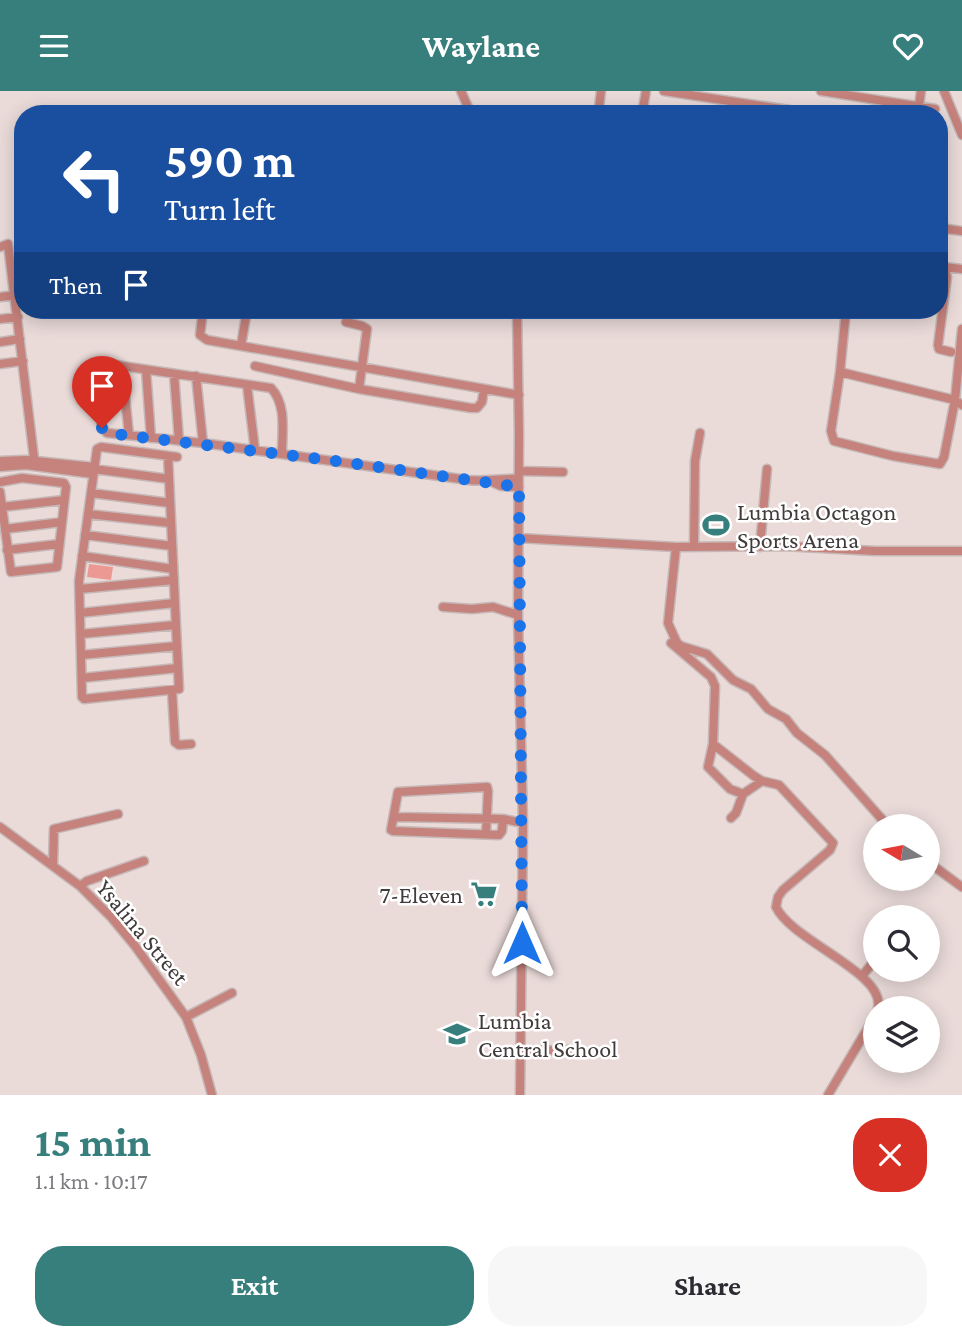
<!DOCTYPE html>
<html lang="en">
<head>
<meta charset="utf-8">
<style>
  body { margin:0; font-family:"Crimson Pro",serif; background:#f7f7f7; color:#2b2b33; height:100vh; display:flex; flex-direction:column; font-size:26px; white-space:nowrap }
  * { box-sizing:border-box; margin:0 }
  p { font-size:23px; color:#7c7c81 }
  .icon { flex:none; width:38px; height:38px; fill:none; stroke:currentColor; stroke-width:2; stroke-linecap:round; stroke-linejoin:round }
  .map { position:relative; height:1004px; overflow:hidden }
  .drawer { display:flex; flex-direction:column; background:#fff; flex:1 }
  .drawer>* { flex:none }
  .guide { position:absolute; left:14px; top:14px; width:934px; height:214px; border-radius:28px; box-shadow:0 4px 18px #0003; background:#1a4fa0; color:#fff; overflow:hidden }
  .needle { width:46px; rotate:280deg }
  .buttons { position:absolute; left:863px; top:723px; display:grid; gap:14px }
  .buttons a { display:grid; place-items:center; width:77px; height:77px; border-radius:50%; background:#fff; box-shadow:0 4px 18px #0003; font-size:35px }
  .pin { position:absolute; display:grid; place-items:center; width:60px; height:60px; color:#fff; margin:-72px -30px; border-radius:50% 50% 50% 0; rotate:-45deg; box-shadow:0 0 7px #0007 }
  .pin .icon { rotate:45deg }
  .me { position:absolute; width:77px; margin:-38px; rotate:0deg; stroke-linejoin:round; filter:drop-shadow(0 0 5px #0008) }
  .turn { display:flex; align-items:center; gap:24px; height:147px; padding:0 35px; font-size:32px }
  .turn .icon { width:91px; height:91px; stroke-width:2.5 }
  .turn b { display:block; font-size:49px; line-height:60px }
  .then { display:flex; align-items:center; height:66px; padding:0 35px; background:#0003; gap:14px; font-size:26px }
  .round { display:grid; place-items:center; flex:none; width:74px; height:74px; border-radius:28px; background:#f7f7f7 }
  .overview { display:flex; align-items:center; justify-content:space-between; height:119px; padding:0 35px }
  h1 { font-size:42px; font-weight:700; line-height:52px; color:#377f7c }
  .primary-button { display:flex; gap:14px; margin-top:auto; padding:14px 35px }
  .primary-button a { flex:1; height:80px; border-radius:28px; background:#377f7c; color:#fff; font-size:28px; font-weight:700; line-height:80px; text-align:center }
  .primary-button a+a { background:#f7f7f7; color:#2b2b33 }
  header { display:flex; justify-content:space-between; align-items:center; height:91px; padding:0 35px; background:#377f7c; color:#fff; font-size:32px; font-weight:700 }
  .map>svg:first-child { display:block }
  .green { fill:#eb9992 }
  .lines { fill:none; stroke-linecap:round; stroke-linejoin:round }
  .minor-casing { stroke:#c5b8b6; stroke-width:11 }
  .minor { stroke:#c6827c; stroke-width:8 }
  .route { stroke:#1a73e8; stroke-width:12; stroke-dasharray:0 21.6 }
  .labels { text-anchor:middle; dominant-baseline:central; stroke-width:5; stroke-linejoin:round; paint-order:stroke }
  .poi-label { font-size:24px; fill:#413b3b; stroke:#fff; text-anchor:start }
  .street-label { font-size:24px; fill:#413b3b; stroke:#fff }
</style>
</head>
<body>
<header><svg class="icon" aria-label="menu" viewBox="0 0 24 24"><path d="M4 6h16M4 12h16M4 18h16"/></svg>Waylane<svg class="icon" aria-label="heart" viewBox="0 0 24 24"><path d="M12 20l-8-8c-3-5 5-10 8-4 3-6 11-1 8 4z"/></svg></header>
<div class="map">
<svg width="962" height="1004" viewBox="0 0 962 1004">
  <rect width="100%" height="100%" fill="#eadbd9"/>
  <!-- green -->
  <path class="green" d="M 89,473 L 113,476 L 111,489 L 87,486 Z"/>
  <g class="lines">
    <!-- minor casing -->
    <g class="minor-casing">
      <path id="minor" d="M 461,0 L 471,23
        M 664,0 L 815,23
        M 821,0 L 935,18
        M 944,0 L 962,44
        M 919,15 L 921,0
        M 599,17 L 601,0
        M 642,23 L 646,0
        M 940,51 L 940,52
        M 940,137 L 962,140
        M 0,156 L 8,153 L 35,375
        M 940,175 L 944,176 L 947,186 L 938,254 L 939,258 L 951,261
        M 944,176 L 962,178
        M 0,206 L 15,204
        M 203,219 L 200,244 L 207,249 L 519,304
        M 517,219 L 519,343 L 518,524 L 523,732 L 520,1004
        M 846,219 L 840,281 L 955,309 L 962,314
        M 0,228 L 18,226
        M 346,231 L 362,235 L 367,238 L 359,298
        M 0,251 L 20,248
        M 241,255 L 247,219
        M 0,273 L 23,270
        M 122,275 L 129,344
        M 255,275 L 359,298 L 471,317 L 477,317 L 482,311 L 484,298
        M 146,279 L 151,347
        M 840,281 L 831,340 L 834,350 L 893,365 L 940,373 L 944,366 L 955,309 L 962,238
        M 174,283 L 179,350
        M 196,285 L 203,352
        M 247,294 L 255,359
        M 282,363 C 282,341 287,314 271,297 L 102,272 L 97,275 L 102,337 L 107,342 L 203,352 L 468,389 C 486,391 501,387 518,388
        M 168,365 L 179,598 L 84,608 L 82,606 L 79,490 L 97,358 L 101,356 L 177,366
        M 0,370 L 26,369 L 94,376
        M 0,376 L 26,374 L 93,383
        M 94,378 L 169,388
        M 519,380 L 563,381
        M 0,391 L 22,387 L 64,392 L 66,396 L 57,476 L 11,481 L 0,401
        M 492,391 L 501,395 L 519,396
        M 91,402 L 170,412
        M 2,416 L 64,409
        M 88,423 L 171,432
        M 5,438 L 62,431
        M 85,444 L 172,455
        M 518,447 L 676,456 L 784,455 L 875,460 L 962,460
        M 694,455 L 695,370 L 700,342
        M 676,456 L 668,532 L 677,552 L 681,555 L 707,563 L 733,589 L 751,598 L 768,618 L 786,628 L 797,642 L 825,664 L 888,735
        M 760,456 L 767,378
        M 7,459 L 59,453
        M 82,465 L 173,478
        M 80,498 L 174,489
        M 443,516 L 472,518 L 493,516 L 518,524
        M 80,522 L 175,512
        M 81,543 L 176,534
        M 671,552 L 711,586 L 715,595 L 713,653 L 754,685 L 762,690 L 779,694 L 833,752 L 830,759 L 783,799 L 778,806 L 776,816 C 792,850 886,882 878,917
        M 81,564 L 177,555
        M 82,587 L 178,577
        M 172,600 L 175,651 L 179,654 L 191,653
        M 713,653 L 708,676 L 730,698 L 743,703 L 762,690
        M 395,726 L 503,728 L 523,732
        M 731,727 L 736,722 L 743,703
        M 0,736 L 80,795 L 111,826 L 135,855 L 186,926 L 201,964 L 212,1004
        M 486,743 L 488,700 L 487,696 L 398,701 L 391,739 L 393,740 L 499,744 L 502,740 L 503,728
        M 928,771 L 962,796
        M 53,775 L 54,738 L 118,723
        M 80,795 L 87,790 L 144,770
        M 862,885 L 875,869
        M 186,926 L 232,902
        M 520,960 L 568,959
        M 828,1004 L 875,925"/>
    </g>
    <!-- minor -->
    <use href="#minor" class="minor"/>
  </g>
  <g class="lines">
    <!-- route -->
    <path class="route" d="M 102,337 L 107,342 L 336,370 L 519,396 L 522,852"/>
  </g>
  <!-- icons -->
  <defs>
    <g id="stadium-bare" transform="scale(2.1)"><path d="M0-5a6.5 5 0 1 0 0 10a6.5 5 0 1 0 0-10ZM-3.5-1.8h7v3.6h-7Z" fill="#377f7c" stroke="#fff" stroke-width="2.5" paint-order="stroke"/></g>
    <g id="supermarket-bare" transform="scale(2.1)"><path d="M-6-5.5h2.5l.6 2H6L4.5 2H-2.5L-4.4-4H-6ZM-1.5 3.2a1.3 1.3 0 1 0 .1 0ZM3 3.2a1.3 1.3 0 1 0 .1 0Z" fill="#377f7c" stroke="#fff" stroke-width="2.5" paint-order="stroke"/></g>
    <g id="school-bare" transform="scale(2.1)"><path d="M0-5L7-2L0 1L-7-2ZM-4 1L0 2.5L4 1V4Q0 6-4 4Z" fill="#377f7c" stroke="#fff" stroke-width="2.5" paint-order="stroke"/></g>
  </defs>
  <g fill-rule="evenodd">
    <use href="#stadium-bare" x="716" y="434"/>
    <use href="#supermarket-bare" x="484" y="803"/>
    <use href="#school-bare" x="457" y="943"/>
  </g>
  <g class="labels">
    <!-- poi labels -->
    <g class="poi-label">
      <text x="737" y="420">Lumbia Octagon<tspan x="737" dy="28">Sports Arena</tspan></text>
      <text x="463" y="803" text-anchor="end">7-Eleven</text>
      <text x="478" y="929">Lumbia<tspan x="478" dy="28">Central School</tspan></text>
    </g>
    <!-- street labels -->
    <g class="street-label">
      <text transform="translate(143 841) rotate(50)">Ysalina Street</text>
    </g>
  </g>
</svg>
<div class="buttons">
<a><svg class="needle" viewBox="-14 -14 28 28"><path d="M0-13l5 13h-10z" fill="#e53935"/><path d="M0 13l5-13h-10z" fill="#7c7c81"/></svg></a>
<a><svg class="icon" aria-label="search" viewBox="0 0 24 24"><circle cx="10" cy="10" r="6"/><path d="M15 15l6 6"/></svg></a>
<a><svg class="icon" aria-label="layers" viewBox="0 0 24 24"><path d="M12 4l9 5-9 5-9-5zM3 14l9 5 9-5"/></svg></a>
</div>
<div class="pin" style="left:102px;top:337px;background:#d93025"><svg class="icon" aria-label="arrive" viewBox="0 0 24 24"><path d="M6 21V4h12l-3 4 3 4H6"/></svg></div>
<svg class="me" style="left:522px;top:852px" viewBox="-20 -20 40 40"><path d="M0-17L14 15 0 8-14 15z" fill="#1a73e8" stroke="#fff" stroke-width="4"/></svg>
<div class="guide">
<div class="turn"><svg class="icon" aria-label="left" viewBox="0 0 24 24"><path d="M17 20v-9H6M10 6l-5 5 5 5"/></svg><div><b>590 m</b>Turn left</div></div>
<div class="then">Then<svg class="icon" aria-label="arrive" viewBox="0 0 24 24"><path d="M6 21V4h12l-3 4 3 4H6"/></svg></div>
</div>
</div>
<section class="drawer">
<div class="overview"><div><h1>15 min</h1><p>1.1 km · 10:17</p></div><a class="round" style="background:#d93025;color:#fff"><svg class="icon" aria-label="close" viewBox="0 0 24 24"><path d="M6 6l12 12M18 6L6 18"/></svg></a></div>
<div class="primary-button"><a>Exit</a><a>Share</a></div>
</section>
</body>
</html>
